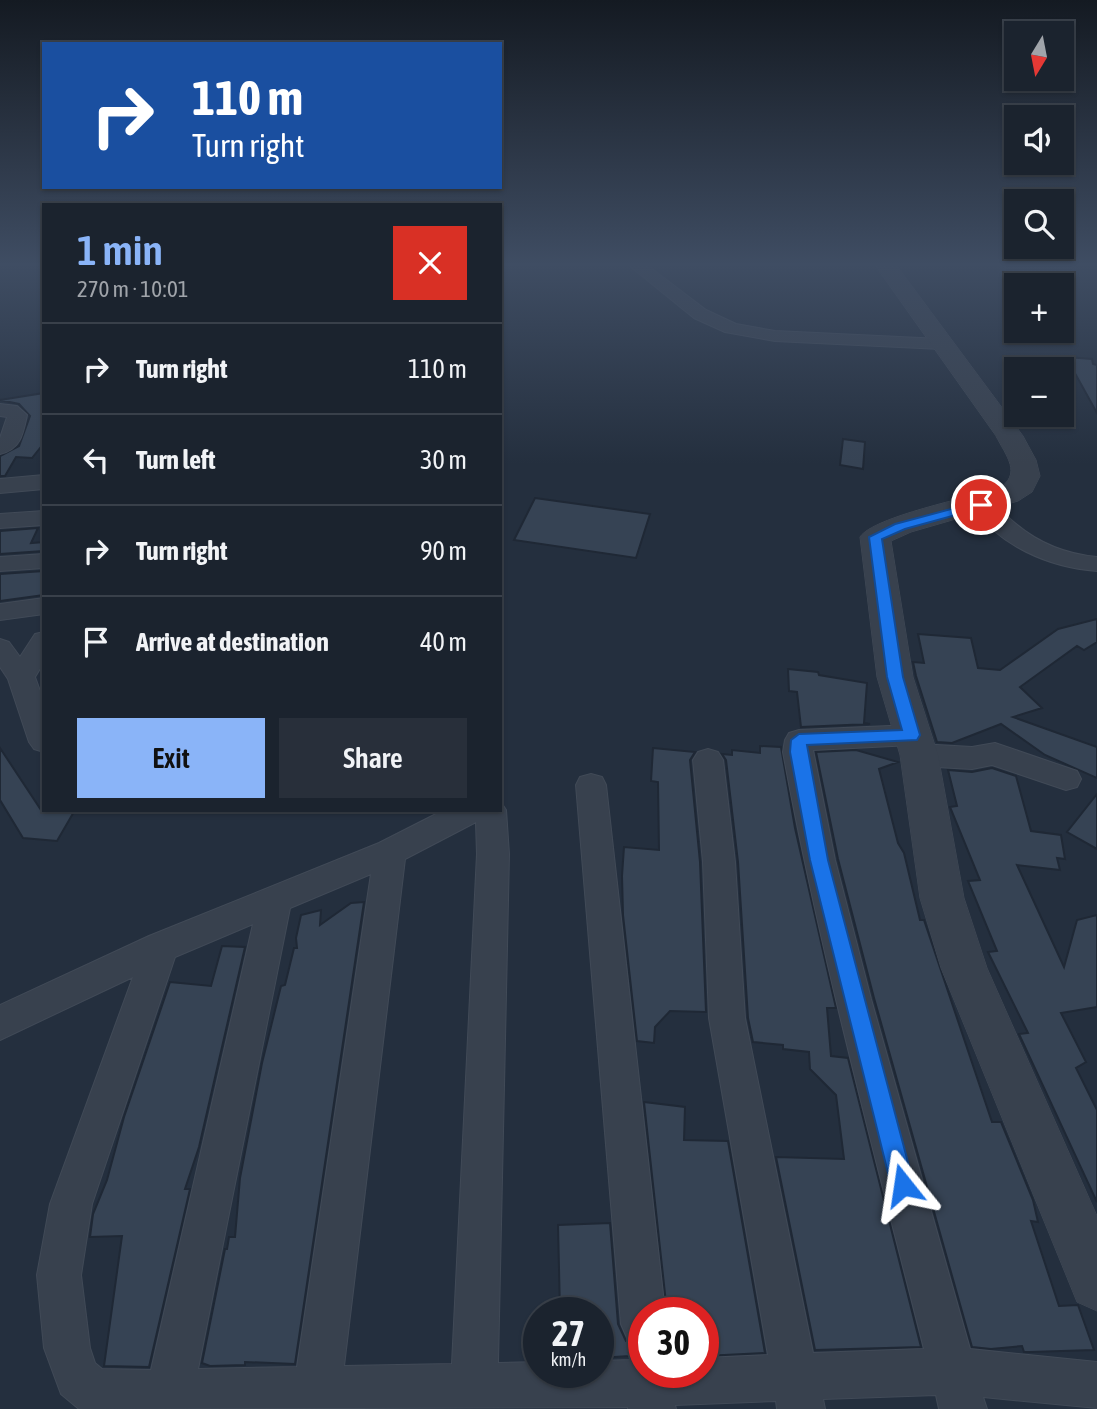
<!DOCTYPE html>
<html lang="en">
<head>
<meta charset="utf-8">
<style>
  body { margin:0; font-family:"Asap Condensed",sans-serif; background:#282f3a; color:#f1f3f6; height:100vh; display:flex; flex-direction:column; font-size:26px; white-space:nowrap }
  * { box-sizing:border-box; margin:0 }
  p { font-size:23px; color:#a0a4aa }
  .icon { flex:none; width:38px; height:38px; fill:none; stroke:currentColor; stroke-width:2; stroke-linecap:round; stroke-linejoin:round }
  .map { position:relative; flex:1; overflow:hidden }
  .drawer { position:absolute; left:42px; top:203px; width:460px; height:609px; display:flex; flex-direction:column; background:#1b232e; border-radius:0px; box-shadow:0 2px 5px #0004,0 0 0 2px #39404a }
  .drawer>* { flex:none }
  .banner { position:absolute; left:42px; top:42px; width:460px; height:147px; border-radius:0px; box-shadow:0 2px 5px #0004,0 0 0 2px #39404a; background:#1a4fa0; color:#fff; overflow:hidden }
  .needle { width:46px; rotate:190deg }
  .controls { position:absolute; left:1004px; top:21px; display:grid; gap:14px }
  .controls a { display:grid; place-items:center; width:70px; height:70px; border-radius:0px; background:#1b232e; box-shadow:0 2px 5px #0004,0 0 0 2px #39404a; font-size:35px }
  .speed { position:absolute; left:523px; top:1297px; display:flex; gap:14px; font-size:35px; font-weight:700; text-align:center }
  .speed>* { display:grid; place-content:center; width:91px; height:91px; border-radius:50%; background:#1b232e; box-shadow:0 2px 5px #0004,0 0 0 2px #39404a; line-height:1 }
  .speed small { font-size:18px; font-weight:400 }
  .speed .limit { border:10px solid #d22; background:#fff; color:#111 }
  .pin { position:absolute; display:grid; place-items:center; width:60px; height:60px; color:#fff; margin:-30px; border:4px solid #fff; border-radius:50%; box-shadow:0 2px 7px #0007 }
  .me { position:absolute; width:77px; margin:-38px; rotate:345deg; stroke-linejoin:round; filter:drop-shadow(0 0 5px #0008) }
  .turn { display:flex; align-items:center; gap:24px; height:147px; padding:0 35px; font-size:32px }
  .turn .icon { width:91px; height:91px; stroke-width:2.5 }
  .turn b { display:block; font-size:49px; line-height:60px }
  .round { display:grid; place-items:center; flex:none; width:74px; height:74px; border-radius:0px; background:#282f3a }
  .head { display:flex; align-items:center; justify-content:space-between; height:119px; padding:0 35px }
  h1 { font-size:42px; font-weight:600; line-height:52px; color:#8ab4f8 }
  .button { display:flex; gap:14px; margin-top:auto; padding:14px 35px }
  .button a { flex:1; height:80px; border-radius:0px; background:#8ab4f8; color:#111; font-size:28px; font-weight:600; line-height:80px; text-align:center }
  .button a+a { background:#282f3a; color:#f1f3f6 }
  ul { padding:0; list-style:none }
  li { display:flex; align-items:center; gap:21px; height:91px; padding:0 35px; border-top:2px solid #39404a }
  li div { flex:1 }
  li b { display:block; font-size:26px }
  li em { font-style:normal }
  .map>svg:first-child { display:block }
  .building { fill:#364354; stroke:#1f2835; stroke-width:2 }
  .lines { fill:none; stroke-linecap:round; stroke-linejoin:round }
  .minor-casing { stroke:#414a57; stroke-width:2 }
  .tertiary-casing { stroke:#414a57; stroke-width:1 }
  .minor { fill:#38414e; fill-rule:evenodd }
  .tertiary { fill:#38414e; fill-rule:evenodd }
  .route { fill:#1a73e8; stroke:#114b97; stroke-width:2 }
</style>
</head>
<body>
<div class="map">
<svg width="1097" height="1409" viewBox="0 0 1097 1409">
  <rect width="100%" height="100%" fill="#242f3e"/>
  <!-- building -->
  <path class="building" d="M 1066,357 L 1092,359 L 1093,364 L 1097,365 L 1097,413 Z
    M 44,393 L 44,443 L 32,458 L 16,457 L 5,476 L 0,476 L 0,456 L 19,446 L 30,416 L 19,404 L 0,400 Z
    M 843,439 L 865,442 L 863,469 L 840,465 Z
    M 535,498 L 650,514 L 636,558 L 514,540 Z
    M 38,528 L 31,543 L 44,542 L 44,551 L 0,554 L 0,531 Z
    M 44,571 L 44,595 L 0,601 L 0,574 Z
    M 1097,619 L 1097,642 L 1084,650 L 1077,646 L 1020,687 L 1042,708 L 1013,717 L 1097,747 L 1097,778 L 1045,755 L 1001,724 L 952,743 L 937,742 L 916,676 L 913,662 L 924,663 L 918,634 L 971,638 L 978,668 L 1000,670 L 1058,629 Z
    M 788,669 L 818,672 L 819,675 L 867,683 L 864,723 L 870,724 L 801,727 L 797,692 L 789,691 Z
    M 760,746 L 781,747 L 795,828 L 836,1008 L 827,1008 L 831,1056 L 848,1058 L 921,1347 L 815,1350 L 776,1157 L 844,1159 L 836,1095 L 810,1069 L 809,1052 L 783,1049 L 783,1045 L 753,1042 L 748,1018 L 738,862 L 726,760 L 722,754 L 732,755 L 732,750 L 760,753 Z
    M 0,748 L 41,810 L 75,810 L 57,841 L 23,838 L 0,800 Z
    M 653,748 L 695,752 L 690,760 L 700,862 L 706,1012 L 670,1011 L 655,1027 L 654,1043 L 637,1041 L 623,915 L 622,876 L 624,847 L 659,850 L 658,782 L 651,781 Z
    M 856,750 L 898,762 L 879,769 L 898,843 L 904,853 L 920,920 L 924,920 L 992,1122 L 1001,1122 L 1033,1200 L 1038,1222 L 1031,1221 L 1059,1306 L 1078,1305 L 1094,1350 L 1029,1352 L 1024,1352 L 1022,1346 L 991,1349 L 972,1347 L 874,998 L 838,859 L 816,752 Z
    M 992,768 L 1016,776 L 1031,831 L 1061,835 L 1065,859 L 1057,858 L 1060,870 L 1017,865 L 1064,967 L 1077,920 L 1097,915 L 1097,1007 L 1061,1013 L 1086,1062 L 1076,1068 L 1097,1110 L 1097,1202 L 1019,1034 L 1028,1033 L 988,952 L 997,951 L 968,881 L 980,880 L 950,807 L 957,806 L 948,770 L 972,772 Z
    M 1097,794 L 1097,849 L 1067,832 Z
    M 364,902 L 295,1364 L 245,1362 L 245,1365 L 210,1366 L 202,1363 L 225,1249 L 227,1249 L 229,1237 L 235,1237 L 240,1178 L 262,1063 L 281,986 L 285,985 L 294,948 L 297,948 L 296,938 L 301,915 L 321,910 L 320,925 L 351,903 Z
    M 222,946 L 245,947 L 199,1147 L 185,1189 L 190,1189 L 149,1367 L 104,1366 L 122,1236 L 90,1237 L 93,1214 L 107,1180 L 124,1117 L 170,982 L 211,986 Z
    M 644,1102 L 685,1107 L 684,1140 L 728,1141 L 765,1353 L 704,1356 L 704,1312 L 667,1312 Z
    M 610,1223 L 618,1324 L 626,1341 L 632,1345 L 634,1353 L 630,1356 L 598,1358 L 598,1312 L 560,1312 L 558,1225 Z"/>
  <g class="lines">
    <!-- minor casing -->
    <g class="minor-casing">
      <path id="minor" d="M 630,266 L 648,266 L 706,310 L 736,324 L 775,331 L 941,339 L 950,344 L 941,349 L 775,341 L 725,332 L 694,318 Z
        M 0,404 L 17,406 L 27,415 C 23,434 21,449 0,454 L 0,438 L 7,417 L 0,416 Z
        M 44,475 L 44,489 L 0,493 L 0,479 Z
        M 981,497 C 995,501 1004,515 1016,524 C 1040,544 1066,554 1097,557 L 1097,571 C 1048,567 999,546 970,504 L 973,499 Z
        M 44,511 L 44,525 L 0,528 L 0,514 Z
        M 44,554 L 44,568 L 0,571 L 0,557 Z
        M 44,598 L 44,614 L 0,620 L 0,604 Z
        M 44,632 L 44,662 L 35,677 L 44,702 L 44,752 L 34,749 L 29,742 L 8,679 L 0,667 L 0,639 L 9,642 L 20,657 L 35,634 Z
        M 912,725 L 922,728 L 926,735 L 922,742 L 912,745 L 813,750 L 835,860 L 871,999 L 970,1349 L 1097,1362 L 1097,1408 L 983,1397 L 987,1409 L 939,1409 L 936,1395 L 823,1399 L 825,1409 L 777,1409 L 776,1401 L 675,1405 L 676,1409 L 628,1409 L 628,1407 L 79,1409 L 61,1394 L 44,1348 L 37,1275 L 50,1204 L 133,977 L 0,1040 L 0,1005 L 149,936 L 379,843 L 444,810 L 500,810 L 500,801 L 506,810 L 509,854 L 498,1363 L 539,1362 L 539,1372 L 598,1372 L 598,1361 L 631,1360 L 633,1356 L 644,1351 L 644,1372 L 704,1372 L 704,1358 L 768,1355 L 709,1018 L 703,862 L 693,760 L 698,752 L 708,749 L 718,752 L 723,760 L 735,862 L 745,1018 L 813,1353 L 924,1349 C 874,1151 820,953 783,752 L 785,740 L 789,733 L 799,730 ZM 476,822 L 477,854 L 452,1364 L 344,1366 L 405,859 ZM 371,874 L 297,1367 L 198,1369 L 290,908 ZM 253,924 L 151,1370 L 102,1369 L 95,1363 L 90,1348 L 81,1275 L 92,1204 L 175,957 Z
        M 995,743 L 1077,771 L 1081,779 L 1077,787 L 1066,790 L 992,765 L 972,769 L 919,766 L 909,763 L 904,755 L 909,747 L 919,744 L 972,747 Z
        M 591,774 L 602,777 L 606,785 L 665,1312 L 644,1312 L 644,1347 L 628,1340 L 621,1324 L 576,785 L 580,777 Z"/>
    </g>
    <!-- tertiary casing -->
    <g class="tertiary-casing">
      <path id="tertiary" d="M 876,266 L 897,266 L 1023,436 L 1036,460 L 1040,476 L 1032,492 L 1018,501 L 911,532 L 891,541 L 913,677 L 938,755 L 964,898 L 987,968 L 1097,1216 L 1097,1311 L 1077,1302 L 941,968 L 920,898 L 900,755 L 877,677 L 860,537 C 873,517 970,497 998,489 C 1023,474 1006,456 996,436 Z"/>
    </g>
    <!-- minor -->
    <use href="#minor" class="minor"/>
    <!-- tertiary -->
    <use href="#tertiary" class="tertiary"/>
  </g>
  <!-- sky -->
  <linearGradient id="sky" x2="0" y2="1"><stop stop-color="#141a22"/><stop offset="0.57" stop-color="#3f4d63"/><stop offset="1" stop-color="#3f4d63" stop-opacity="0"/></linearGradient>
  <rect width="1097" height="464" fill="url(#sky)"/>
  <!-- route -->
  <path class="route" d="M 981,501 L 985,502 L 985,507 L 905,529 L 882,539 L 903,677 L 920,735 L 917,740 L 807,745 L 828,860 L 914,1185 L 911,1193 L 903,1196 L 894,1193 L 891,1185 L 810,860 L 790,752 L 791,740 L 799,734 L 902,730 L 887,677 L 869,537 L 895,524 Z"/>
</svg>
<div class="controls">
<a><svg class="needle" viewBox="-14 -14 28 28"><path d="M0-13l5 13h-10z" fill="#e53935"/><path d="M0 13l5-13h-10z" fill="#a0a4aa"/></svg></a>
<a><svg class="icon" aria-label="sound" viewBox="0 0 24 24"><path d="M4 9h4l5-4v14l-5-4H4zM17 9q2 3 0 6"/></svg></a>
<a><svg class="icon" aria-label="search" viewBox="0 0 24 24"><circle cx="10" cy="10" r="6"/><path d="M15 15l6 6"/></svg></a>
<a>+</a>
<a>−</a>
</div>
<div class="speed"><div>27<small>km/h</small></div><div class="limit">30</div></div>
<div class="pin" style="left:981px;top:505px;background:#d93025"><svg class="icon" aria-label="arrive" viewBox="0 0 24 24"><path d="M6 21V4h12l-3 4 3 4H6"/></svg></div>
<svg class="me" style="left:903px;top:1185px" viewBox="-20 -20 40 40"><path d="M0-17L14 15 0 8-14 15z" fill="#1a73e8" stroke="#fff" stroke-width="4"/></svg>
<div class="banner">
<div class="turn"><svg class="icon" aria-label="right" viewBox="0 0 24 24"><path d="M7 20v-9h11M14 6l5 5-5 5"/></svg><div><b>110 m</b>Turn right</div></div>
</div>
<section class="drawer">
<div class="head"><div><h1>1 min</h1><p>270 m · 10:01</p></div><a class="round" style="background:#d93025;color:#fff"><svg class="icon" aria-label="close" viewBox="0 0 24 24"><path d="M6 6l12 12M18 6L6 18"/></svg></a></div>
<ul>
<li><svg class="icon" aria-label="right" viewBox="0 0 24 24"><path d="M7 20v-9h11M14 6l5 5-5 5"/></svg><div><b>Turn right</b></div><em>110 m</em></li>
<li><svg class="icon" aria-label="left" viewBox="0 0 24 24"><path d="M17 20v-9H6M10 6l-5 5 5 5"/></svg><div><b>Turn left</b></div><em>30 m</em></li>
<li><svg class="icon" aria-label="right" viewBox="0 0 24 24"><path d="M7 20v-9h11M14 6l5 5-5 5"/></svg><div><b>Turn right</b></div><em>90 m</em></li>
<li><svg class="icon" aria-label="arrive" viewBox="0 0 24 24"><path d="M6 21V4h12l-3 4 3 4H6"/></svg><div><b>Arrive at destination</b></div><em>40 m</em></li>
</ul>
<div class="button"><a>Exit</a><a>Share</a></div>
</section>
</div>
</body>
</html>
